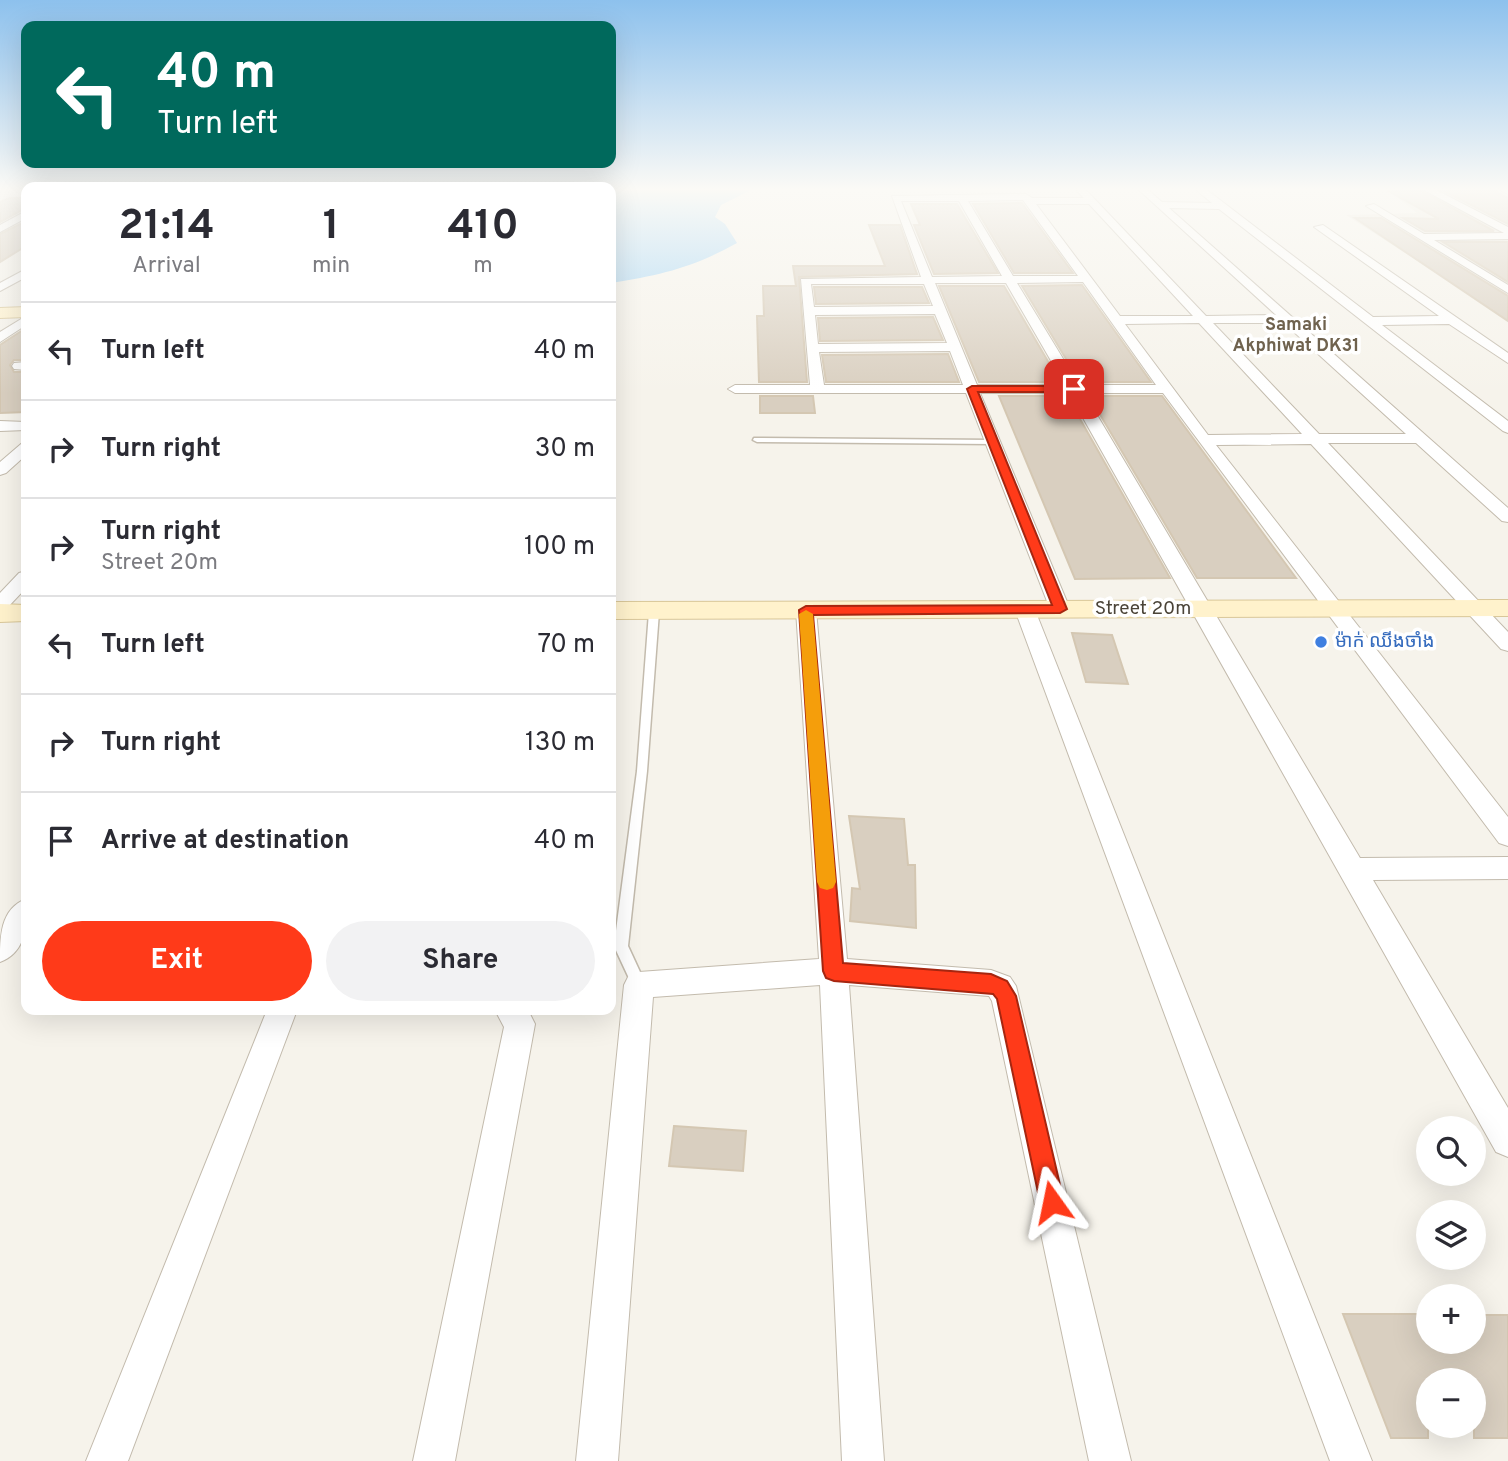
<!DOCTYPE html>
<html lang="en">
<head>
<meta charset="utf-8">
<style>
  body { margin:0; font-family:Overpass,"Noto Sans Khmer",sans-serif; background:#f2f2f3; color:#2b2b33; height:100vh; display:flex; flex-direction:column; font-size:26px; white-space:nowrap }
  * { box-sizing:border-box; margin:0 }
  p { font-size:23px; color:#7c7c81 }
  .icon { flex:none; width:38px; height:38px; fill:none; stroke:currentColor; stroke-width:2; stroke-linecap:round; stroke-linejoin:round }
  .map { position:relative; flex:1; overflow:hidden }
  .sheet { position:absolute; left:21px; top:182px; width:595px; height:833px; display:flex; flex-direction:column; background:#fff; border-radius:14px; box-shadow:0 7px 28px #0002 }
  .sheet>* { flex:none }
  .top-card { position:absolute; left:21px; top:21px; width:595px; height:147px; border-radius:14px; box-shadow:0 7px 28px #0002; background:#00695c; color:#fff; overflow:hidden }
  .tools { position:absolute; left:1416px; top:1116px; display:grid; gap:14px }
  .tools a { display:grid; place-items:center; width:70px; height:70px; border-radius:50%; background:#fff; box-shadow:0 7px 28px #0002; font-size:35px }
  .pin { position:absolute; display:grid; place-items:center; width:60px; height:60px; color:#fff; margin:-30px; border-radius:14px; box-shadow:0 4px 10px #0006 }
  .me { position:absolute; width:77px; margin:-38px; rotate:348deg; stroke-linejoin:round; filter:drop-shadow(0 0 5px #0008) }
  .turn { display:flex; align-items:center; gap:24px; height:147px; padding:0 21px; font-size:32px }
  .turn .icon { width:91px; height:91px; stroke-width:2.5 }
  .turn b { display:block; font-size:49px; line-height:60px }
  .eta { display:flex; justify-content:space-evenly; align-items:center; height:119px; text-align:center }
  .eta b { font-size:42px; font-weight:700; line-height:49px }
  .cta { display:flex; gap:14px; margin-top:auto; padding:14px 21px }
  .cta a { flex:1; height:80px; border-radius:42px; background:#ff3a19; color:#fff; font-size:28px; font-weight:700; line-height:80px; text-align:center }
  .cta a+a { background:#f2f2f3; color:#2b2b33 }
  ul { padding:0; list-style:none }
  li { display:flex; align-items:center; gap:21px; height:98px; padding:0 21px; border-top:2px solid #e1e1e2 }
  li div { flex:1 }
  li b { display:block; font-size:26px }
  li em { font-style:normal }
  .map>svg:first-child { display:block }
  .residential { fill:#eae5d9 }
  .water { fill:#a5d5f5 }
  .building { fill:#d9cfc0; stroke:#d4c7b2; stroke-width:2 }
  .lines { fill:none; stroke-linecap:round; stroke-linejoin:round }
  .lane-casing { stroke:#c3bbad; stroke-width:3 }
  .street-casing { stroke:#c3bbad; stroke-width:2 }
  .secondary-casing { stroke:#d9c799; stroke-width:2 }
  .lane { fill:#fff; fill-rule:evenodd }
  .street { fill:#fff; fill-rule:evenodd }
  .secondary { fill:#fff2cc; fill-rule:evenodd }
  .route { fill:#ff3a19; stroke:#a62610; stroke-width:2 }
  .slow { fill:#f59e0b }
  .shop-dot { fill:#3f7fe0; stroke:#fff; stroke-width:2.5 }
  .labels { text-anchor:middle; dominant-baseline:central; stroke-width:7; stroke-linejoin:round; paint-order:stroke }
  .far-neighbourhood-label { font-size:18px; font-weight:bold; fill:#6f624e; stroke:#fff }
  .street-label { font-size:19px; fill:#4b4438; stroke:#fff }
  .shop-label { font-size:19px; fill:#366cbe; stroke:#fff; text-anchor:start }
</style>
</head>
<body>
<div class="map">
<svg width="1508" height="1461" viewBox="0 0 1508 1461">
  <rect width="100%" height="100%" fill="#f6f3eb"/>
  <!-- residential -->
  <path class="residential" d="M 1388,190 L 1508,190 L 1508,319 L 1346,215 L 1417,213 Z"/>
  <!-- water -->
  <path class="water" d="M 611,190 L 751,190 L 721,205 L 715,217 L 725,224 L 737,243 C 692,268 661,275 611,283 Z"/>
  <!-- building -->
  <path class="building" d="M 1442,190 L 1492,190 L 1508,198 L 1508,224 Z
    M 1422,191 L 1423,192 L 1494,231 L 1425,231 L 1403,218 L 1439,219 L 1390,192 Z
    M 9,198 L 26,198 L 26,208 L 0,222 L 0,202 Z
    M 1022,203 L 1073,273 L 1014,273 L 973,204 Z
    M 911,204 L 957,204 L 998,273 L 934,274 L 914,225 L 920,225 Z
    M 1355,218 L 1381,218 L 1508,296 L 1508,321 Z
    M 26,221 L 26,246 L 0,262 L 0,234 Z
    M 869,225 L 900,225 L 917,274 L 799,277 L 807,382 L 759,382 L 757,316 L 764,316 L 763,286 L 796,286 L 793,266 L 885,266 Z
    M 1443,242 L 1508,242 L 1508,282 Z
    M 1082,285 L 1151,382 L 1080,382 L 1022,286 Z
    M 939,286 L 1004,286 L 1060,382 L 979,382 Z
    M 814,287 L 922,287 L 929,303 L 816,304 Z
    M 933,317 L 943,340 L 820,341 L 818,318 Z
    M 26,328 L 26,360 L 14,360 L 10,365 L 14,372 L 26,372 L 26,412 L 0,413 L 0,345 Z
    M 948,354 L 959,382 L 826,382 L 822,355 Z
    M 760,396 L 813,396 L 815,413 L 760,413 Z
    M 999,396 L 1067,396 L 1170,578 L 1075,579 Z
    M 1089,396 L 1162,396 L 1296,578 L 1197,578 Z
    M 1072,633 L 1112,635 L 1128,684 L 1086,682 Z
    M 849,816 L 904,819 L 908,865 L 915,865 L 916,928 L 850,921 L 852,888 L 860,889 Z
    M 674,1126 L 746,1131 L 743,1171 L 669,1166 Z
    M 1343,1314 L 1428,1314 L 1428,1342 L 1474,1342 L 1474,1315 L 1508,1315 L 1508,1438 L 1474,1438 L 1474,1381 L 1428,1381 L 1428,1438 L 1391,1438 Z"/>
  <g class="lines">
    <!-- lane casing -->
    <g class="lane-casing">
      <path id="lane" d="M 754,438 L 993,440 L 997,442 L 993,444 L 757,442 L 753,440 Z
        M 654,609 L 659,612 L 647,771 L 628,946 L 646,985 L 644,989 L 639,991 L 634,989 L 614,946 L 637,771 L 649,612 Z"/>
    </g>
    <!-- street casing -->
    <g class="street-casing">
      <path id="street" d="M 1076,190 L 1086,190 L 1206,316 L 1276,315 L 1139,190 L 1148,190 L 1162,202 L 1212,203 L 1196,190 L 1207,190 L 1373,317 L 1439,316 L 1314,227 L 1323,225 L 1508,353 L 1508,363 L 1449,324 L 1382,325 L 1508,421 L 1508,433 L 1503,431 L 1219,209 L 1169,208 L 1508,508 L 1508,522 L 1502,521 L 1416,443 L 1328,443 L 1508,632 L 1508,651 L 1501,649 L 1311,444 L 1216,445 L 1508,817 L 1508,846 L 1499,843 L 1163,393 L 1084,393 L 1360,858 L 1508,857 L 1508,879 L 1373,880 L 1508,1108 L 1508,1157 L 1496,1152 L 1069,393 L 980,393 L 1070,609 L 1067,613 L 1053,613 L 1050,609 L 966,393 L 735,393 L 728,389 L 735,385 L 810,385 L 801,279 L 921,277 L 892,196 L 1026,194 L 1032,198 L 1084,198 ZM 1023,200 L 1078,276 L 1013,276 L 968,201 ZM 901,201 L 959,201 L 1002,276 L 932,277 ZM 1036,204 L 1089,204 L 1193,316 L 1120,316 ZM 1083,282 L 1156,385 L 1079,385 L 1017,283 ZM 935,283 L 1006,283 L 1065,385 L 977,385 ZM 811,284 L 924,284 L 933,306 L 814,307 ZM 935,314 L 947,343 L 818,344 L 815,315 ZM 1199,323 L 1302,434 L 1208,435 L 1125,324 ZM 1213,323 L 1284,323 L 1406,434 L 1319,434 ZM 950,351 L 963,385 L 824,385 L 819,352 Z
        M 1424,190 L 1436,190 L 1508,227 L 1508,239 L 1434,240 L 1508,285 L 1508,293 L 1366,206 L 1374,204 L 1424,234 L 1504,233 Z
        M 1501,190 L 1508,190 L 1508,194 Z
        M 26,211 L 26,218 L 0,232 L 0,225 Z
        M 26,269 L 26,277 L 0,291 L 0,283 Z
        M 26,316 L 26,325 L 0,342 L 0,332 Z
        M 26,362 L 26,370 L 14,369 L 12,366 L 14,363 Z
        M 0,421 L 26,422 L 26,430 L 0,431 Z
        M 26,442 L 26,455 L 6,473 L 0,475 L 0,462 L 21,444 Z
        M 26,571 L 26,588 L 7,608 L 0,610 L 0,593 L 19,573 Z
        M 806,604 L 813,606 L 816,610 L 847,959 L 991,970 L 1010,977 L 1016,986 L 1131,1461 L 1089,1461 L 992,1001 L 989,996 L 849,985 L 884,1461 L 842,1461 L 820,985 L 653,997 L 618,1461 L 576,1461 L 624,985 L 629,975 L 639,972 L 819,959 L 796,610 L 799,606 Z
        M 1025,604 L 1032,606 L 1035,610 L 1372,1461 L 1330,1461 L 1015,610 L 1018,606 Z
        M 26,899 C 27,924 27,952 0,962 C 0,937 0,909 26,899 Z
        M 267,1010 L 297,1010 L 128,1461 L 86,1461 Z
        M 495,1010 L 528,1010 L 535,1024 L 455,1461 L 413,1461 L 504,1027 Z"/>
    </g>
    <!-- secondary casing -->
    <g class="secondary-casing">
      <path id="secondary" d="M 26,307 L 26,317 L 0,318 L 0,308 Z
        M 1508,600 L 1508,616 L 611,619 L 611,602 Z
        M 0,604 L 26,605 L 26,621 L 0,622 Z"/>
    </g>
    <!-- lane -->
    <use href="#lane" class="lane"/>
    <!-- street -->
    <use href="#street" class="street"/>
    <!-- secondary -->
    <use href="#secondary" class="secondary"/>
  </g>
  <!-- sky -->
  <linearGradient id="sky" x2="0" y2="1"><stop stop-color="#8dc1ed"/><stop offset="0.48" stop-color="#fbfaf6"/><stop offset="1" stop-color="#fbfaf6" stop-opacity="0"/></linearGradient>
  <rect width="1508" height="394" fill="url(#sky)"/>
  <!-- route -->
  <path class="route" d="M 972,386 L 1074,386 L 1079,389 L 1074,392 L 978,392 L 1067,609 L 1060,613 L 813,615 L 843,963 L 991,974 L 1007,981 L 1016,996 L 1064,1202 L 1061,1211 L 1052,1215 L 1044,1211 L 1040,1202 L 997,999 L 993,994 L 834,981 L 826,978 L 823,971 L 799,610 L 806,606 L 1052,605 L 967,389 Z"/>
  <!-- slow -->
  <path class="slow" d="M 806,610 L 813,614 L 836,882 L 833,888 L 827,890 L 820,888 L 817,882 L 799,614 Z"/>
  <!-- markers -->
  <circle class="shop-dot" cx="1321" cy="642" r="7"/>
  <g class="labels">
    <!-- far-neighbourhood labels -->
    <g class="far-neighbourhood-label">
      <text x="1296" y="325">Samaki<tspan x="1296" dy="21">Akphiwat DK31</tspan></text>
    </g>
    <!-- street labels -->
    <g class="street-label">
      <text x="1143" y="609">Street 20m</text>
    </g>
    <!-- shop labels -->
    <g class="shop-label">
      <text x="1335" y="642">ម៉ាក់ ឈីងចាំង</text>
    </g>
  </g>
</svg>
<div class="tools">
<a><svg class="icon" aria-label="search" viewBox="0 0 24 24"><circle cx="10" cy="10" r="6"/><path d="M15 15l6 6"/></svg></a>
<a><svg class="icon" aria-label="layers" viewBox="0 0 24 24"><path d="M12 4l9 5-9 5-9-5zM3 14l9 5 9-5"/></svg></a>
<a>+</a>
<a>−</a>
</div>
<div class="pin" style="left:1074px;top:389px;background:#d93025"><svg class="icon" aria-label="arrive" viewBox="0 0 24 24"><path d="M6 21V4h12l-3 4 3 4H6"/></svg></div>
<svg class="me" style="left:1052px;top:1202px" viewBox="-20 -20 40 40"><path d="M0-17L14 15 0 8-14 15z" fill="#ff3a19" stroke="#fff" stroke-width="4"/></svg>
<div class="top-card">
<div class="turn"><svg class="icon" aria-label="left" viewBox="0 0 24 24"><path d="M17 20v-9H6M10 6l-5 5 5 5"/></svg><div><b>40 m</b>Turn left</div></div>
</div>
<section class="sheet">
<div class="eta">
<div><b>21:14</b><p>Arrival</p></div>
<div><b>1</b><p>min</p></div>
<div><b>410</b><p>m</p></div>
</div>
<ul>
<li><svg class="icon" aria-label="left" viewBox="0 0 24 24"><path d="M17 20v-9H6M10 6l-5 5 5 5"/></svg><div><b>Turn left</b></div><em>40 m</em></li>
<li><svg class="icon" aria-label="right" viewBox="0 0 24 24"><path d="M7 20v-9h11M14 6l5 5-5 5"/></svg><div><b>Turn right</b></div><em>30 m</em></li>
<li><svg class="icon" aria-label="right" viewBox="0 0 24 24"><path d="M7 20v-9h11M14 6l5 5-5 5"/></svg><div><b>Turn right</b><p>Street 20m</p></div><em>100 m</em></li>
<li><svg class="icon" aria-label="left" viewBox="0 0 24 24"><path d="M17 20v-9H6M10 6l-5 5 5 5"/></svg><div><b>Turn left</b></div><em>70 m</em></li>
<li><svg class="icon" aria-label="right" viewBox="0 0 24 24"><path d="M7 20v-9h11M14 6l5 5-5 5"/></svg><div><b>Turn right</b></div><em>130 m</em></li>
<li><svg class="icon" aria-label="arrive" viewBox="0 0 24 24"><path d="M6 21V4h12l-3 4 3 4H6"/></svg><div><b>Arrive at destination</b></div><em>40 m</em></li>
</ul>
<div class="cta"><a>Exit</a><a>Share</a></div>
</section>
</div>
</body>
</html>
